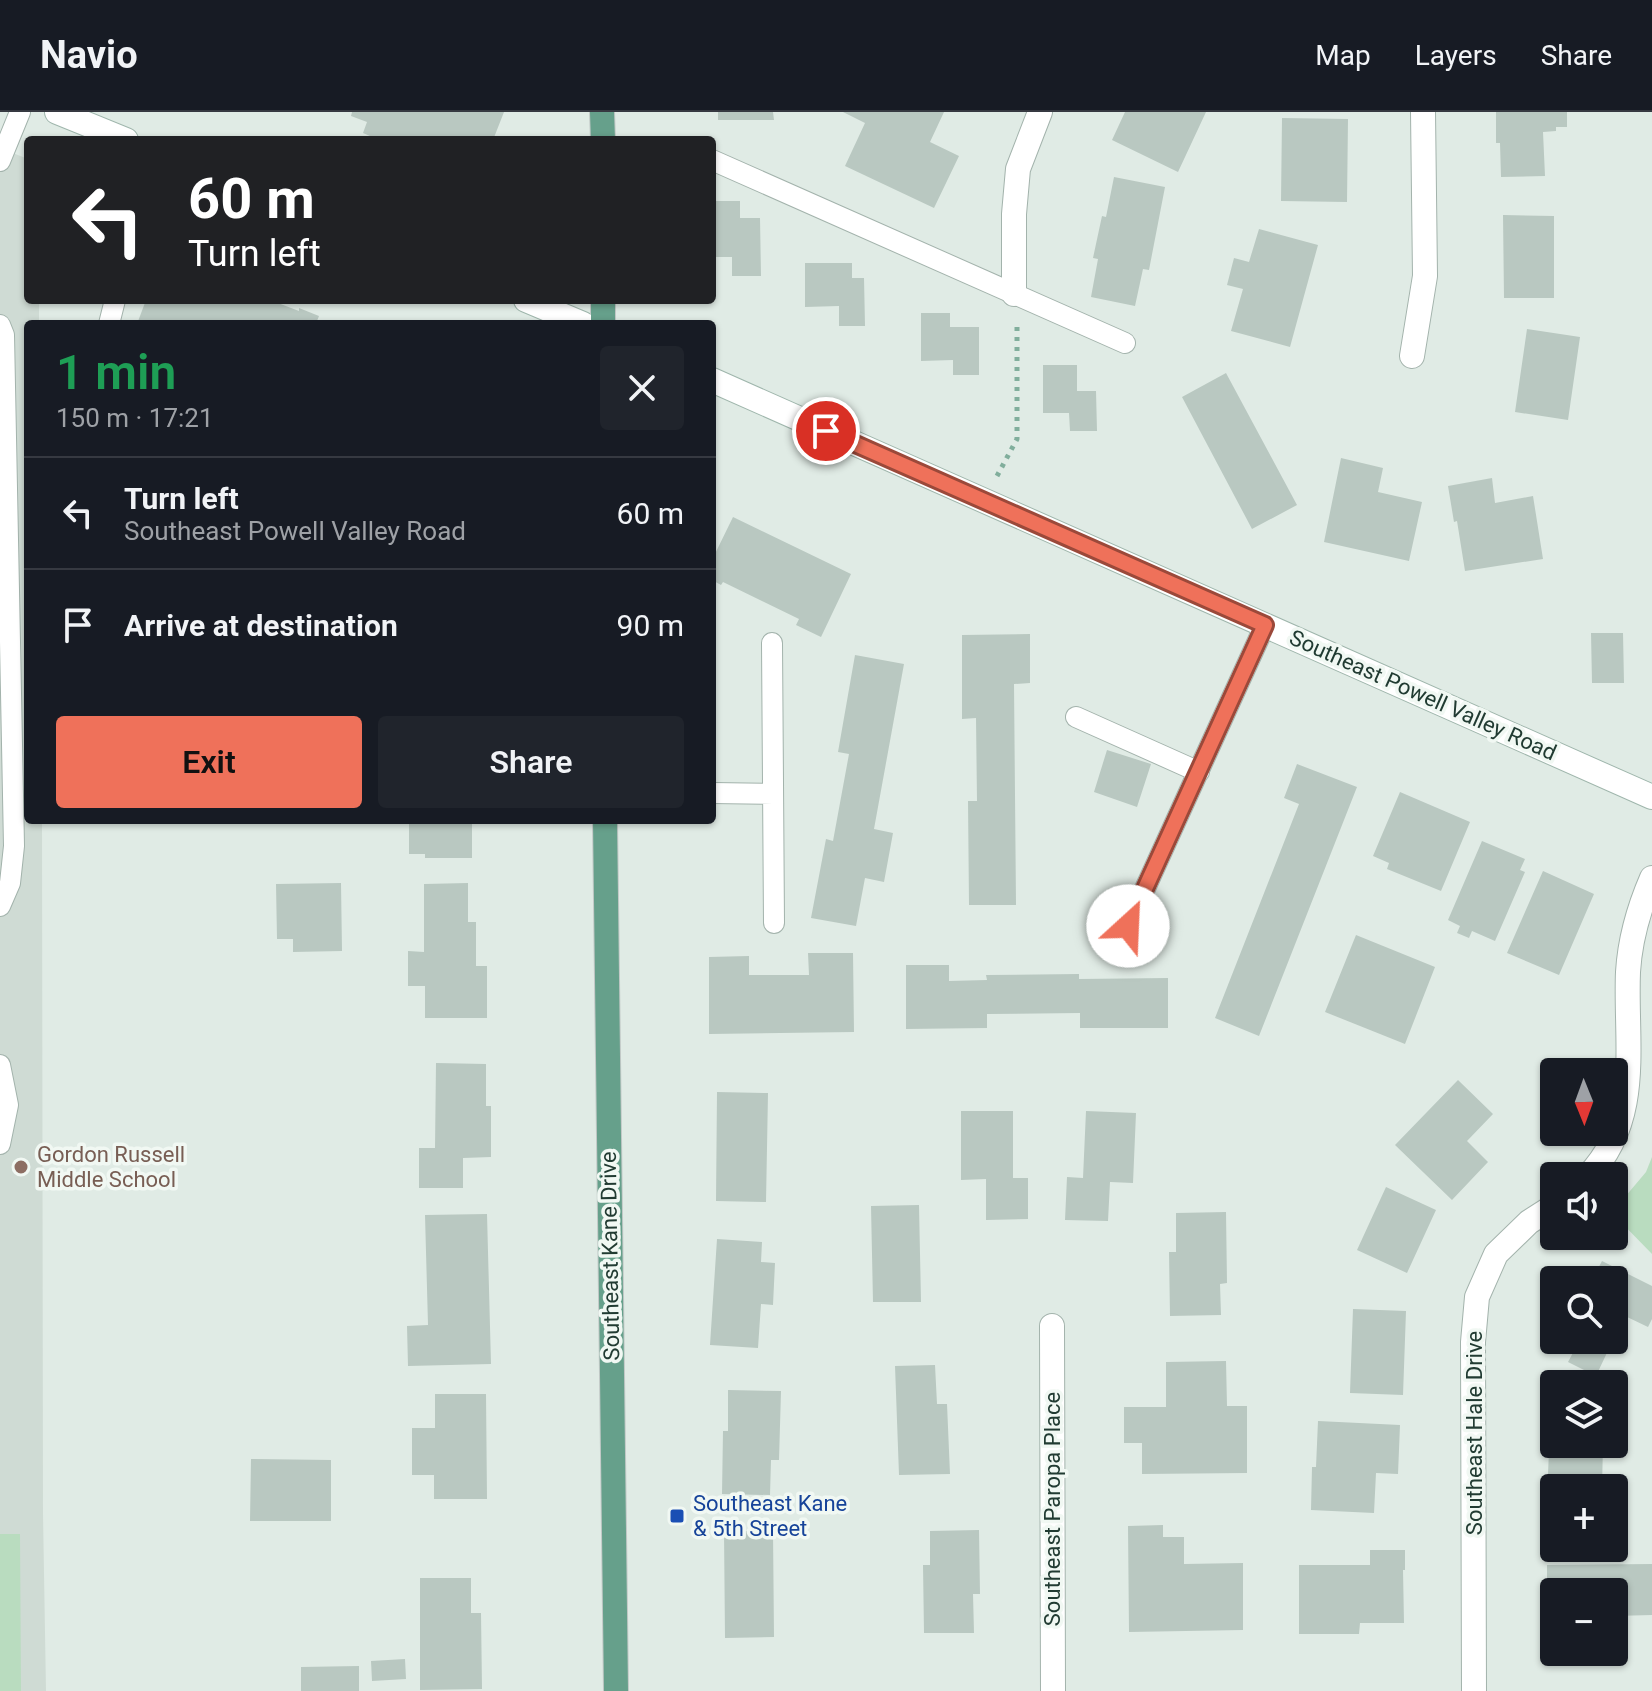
<!DOCTYPE html>
<html lang="en">
<head>
<meta charset="utf-8">
<style>
  body { margin:0; font-family:Roboto,sans-serif; background:#20242c; color:#f1f3f6; height:100vh; display:flex; flex-direction:column; font-size:30px; white-space:nowrap }
  * { box-sizing:border-box; margin:0 }
  p { font-size:26px; color:#9ea1a6 }
  .icon { flex:none; width:44px; height:44px; fill:none; stroke:currentColor; stroke-width:2; stroke-linecap:round; stroke-linejoin:round }
  .map { position:relative; flex:1; overflow:hidden }
  .side { position:absolute; left:24px; top:208px; width:692px; height:504px; display:flex; flex-direction:column; background:#171b24; border-radius:8px; box-shadow:0 2px 6px #0004 }
  .side>* { flex:none }
  .top-card { position:absolute; left:24px; top:24px; width:692px; height:168px; border-radius:8px; box-shadow:0 2px 6px #0004; background:#202124; color:#fff; overflow:hidden }
  .needle { width:52px; rotate:179deg }
  .controls { position:absolute; left:1540px; top:946px; display:grid; gap:16px }
  .controls a { display:grid; place-items:center; width:88px; height:88px; border-radius:8px; background:#171b24; box-shadow:0 2px 6px #0004; font-size:40px }
  .pin { position:absolute; display:grid; place-items:center; width:68px; height:68px; color:#fff; margin:-34px; border:4px solid #fff; border-radius:50%; box-shadow:0 2px 8px #0007 }
  .me { position:absolute; width:88px; margin:-44px; rotate:25deg; stroke-linejoin:round; filter:drop-shadow(0 0 6px #0008) }
  .turn { display:flex; align-items:center; gap:28px; height:168px; padding:0 32px; font-size:36px }
  .turn .icon { width:104px; height:104px; stroke-width:2.5 }
  .turn b { display:block; font-size:56px; line-height:68px }
  .round { display:grid; place-items:center; flex:none; width:84px; height:84px; border-radius:8px; background:#20242c }
  .headline { display:flex; align-items:center; justify-content:space-between; height:136px; padding:0 32px }
  h1 { font-size:48px; font-weight:600; line-height:60px; color:#1e9e55 }
  .button { display:flex; gap:16px; margin-top:auto; padding:16px 32px }
  .button a { flex:1; height:92px; border-radius:8px; background:#ef715a; color:#111; font-size:32px; font-weight:600; line-height:92px; text-align:center }
  .button a+a { background:#20242c; color:#f1f3f6 }
  ul { padding:0; list-style:none }
  li { display:flex; align-items:center; gap:24px; height:112px; padding:0 32px; border-top:2px solid #363941 }
  li div { flex:1 }
  li b { display:block; font-size:30px }
  li em { font-style:normal }
  header { display:flex; align-items:center; gap:48px; box-sizing:border-box; height:112px; padding:0 40px; background:#171b24; border-bottom:2px solid #363941 }
  header strong { font-size:38px }
  nav { display:flex; gap:44px; margin-inline-start:auto; font-size:28px }
  .map>svg:first-child { display:block }
  .built { fill:#cfdbd4 }
  .green { fill:#b9dcbf }
  .building { fill:#b9c8c1 }
  .lines { fill:none; stroke-linecap:round; stroke-linejoin:round }
  .service-casing { stroke:#a3b3ac; stroke-width:22 }
  .minor-casing { stroke:#a3b3ac; stroke-width:26 }
  .secondary-casing { stroke:#9fb6ac; stroke-width:26 }
  .primary-casing { stroke:#c1c8c6; stroke-width:26 }
  .path { stroke:#81ae9c; stroke-width:5; stroke-dasharray:4 6; stroke-linecap:butt }
  .service { stroke:#fff; stroke-width:20 }
  .minor { stroke:#fff; stroke-width:24 }
  .secondary { stroke:#fff; stroke-width:24 }
  .primary { stroke:#66a08b; stroke-width:24 }
  .route-casing { stroke:#9b493a; stroke-width:20 }
  .route { stroke:#ef715a; stroke-width:14 }
  .education-dot { fill:#8d6e63; stroke:#f1f8f3; stroke-width:3 }
  .transit-dot { fill:#1a4fb4; stroke:#f1f8f3; stroke-width:3 }
  .labels { text-anchor:middle; dominant-baseline:central; stroke-width:7; stroke-linejoin:round; paint-order:stroke }
  .street-label { font-size:22px; fill:#213b32; stroke:#f1f8f3 }
  .education-label { font-size:22px; fill:#785e54; stroke:#f1f8f3; text-anchor:start }
  .transit-label { font-size:22px; fill:#164399; stroke:#f1f8f3; text-anchor:start }
</style>
</head>
<body>
<header>
<strong>Navio</strong>
<nav><a>Map</a><a>Layers</a><a>Share</a></nav>
</header>
<div class="map">
<svg width="1652" height="1579" viewBox="0 0 1652 1579">
  <rect width="100%" height="100%" fill="#e0ebe5"/>
  <!-- built -->
  <path class="built" d="M 0,36 L 28,47 L 28,188 L 39,188 L 39,212 L 28,212 L 28,708 L 42,708 L 43,1402 L 46,1579 L 0,1579 Z"/>
  <!-- green -->
  <path class="green" d="M 1652,1045 L 1652,1142 L 1614,1103 L 1614,1098 L 1646,1060 Z
    M 20,1422 L 21,1579 L 0,1579 L 0,1422 Z"/>
  <!-- building -->
  <path class="building" d="M 352,0 L 504,0 L 493,28 L 379,28 L 363,21 L 367,10 L 351,4 Z
    M 718,0 L 773,0 L 774,8 L 718,8 Z
    M 843,0 L 944,0 L 930,30 L 959,44 L 934,96 L 845,54 L 865,11 Z
    M 1125,0 L 1206,0 L 1178,60 L 1112,28 Z
    M 1496,0 L 1567,0 L 1567,15 L 1556,15 L 1556,19 L 1543,20 L 1545,64 L 1501,65 L 1500,31 L 1496,31 Z
    M 1282,6 L 1348,7 L 1347,90 L 1281,89 Z
    M 1114,65 L 1165,75 L 1149,158 L 1143,157 L 1135,194 L 1091,185 L 1098,147 L 1093,146 L 1102,104 L 1106,105 Z
    M 712,89 L 740,89 L 740,106 L 760,106 L 761,164 L 732,164 L 732,145 L 712,145 Z
    M 1503,103 L 1554,104 L 1554,186 L 1504,186 Z
    M 1259,117 L 1318,133 L 1290,235 L 1231,219 L 1243,177 L 1227,173 L 1234,146 L 1249,150 Z
    M 805,151 L 852,151 L 852,166 L 864,166 L 865,214 L 839,214 L 839,194 L 805,195 Z
    M 146,188 L 270,188 L 299,199 L 299,196 L 319,204 L 317,209 L 325,212 L 137,212 Z
    M 921,201 L 950,201 L 950,215 L 979,215 L 979,263 L 953,263 L 953,248 L 921,249 Z
    M 1527,217 L 1580,225 L 1568,308 L 1515,300 Z
    M 1043,253 L 1077,253 L 1077,279 L 1096,279 L 1097,319 L 1070,319 L 1069,301 L 1043,301 Z
    M 1226,261 L 1297,393 L 1252,417 L 1182,285 Z
    M 1341,346 L 1383,356 L 1378,380 L 1422,390 L 1409,449 L 1324,430 Z
    M 1492,366 L 1495,391 L 1533,384 L 1543,447 L 1465,459 L 1457,409 L 1454,410 L 1448,374 Z
    M 733,405 L 851,462 L 821,525 L 796,513 L 799,507 L 723,470 L 721,473 L 712,468 L 712,448 Z
    M 1591,521 L 1623,521 L 1624,571 L 1592,571 Z
    M 1030,522 L 1030,571 L 1014,572 L 1016,793 L 969,793 L 968,689 L 977,689 L 976,606 L 962,607 L 962,523 Z
    M 855,543 L 904,552 L 874,717 L 893,721 L 884,770 L 865,766 L 856,814 L 811,806 L 826,727 L 833,729 L 849,642 L 838,640 Z
    M 1107,638 L 1151,652 L 1137,695 L 1094,680 Z
    M 1297,652 L 1357,675 L 1259,924 L 1215,906 L 1299,692 L 1284,686 Z
    M 1400,680 L 1470,710 L 1441,779 L 1387,757 L 1389,751 L 1373,744 Z
    M 409,708 L 475,708 L 475,712 L 472,712 L 472,746 L 425,746 L 425,742 L 409,742 Z
    M 1482,729 L 1525,747 L 1520,758 L 1525,760 L 1495,829 L 1472,819 L 1469,826 L 1457,821 L 1460,814 L 1448,808 Z
    M 1543,759 L 1594,782 L 1559,863 L 1507,841 Z
    M 341,771 L 342,839 L 293,840 L 293,827 L 277,827 L 276,772 Z
    M 468,771 L 468,810 L 476,810 L 476,854 L 487,854 L 487,906 L 425,906 L 425,874 L 408,874 L 408,839 L 424,840 L 424,772 Z
    M 1356,823 L 1435,855 L 1405,932 L 1325,900 Z
    M 808,841 L 853,841 L 854,920 L 709,922 L 709,845 L 749,844 L 749,863 L 809,863 Z
    M 906,853 L 949,853 L 949,869 L 987,868 L 986,863 L 1079,862 L 1079,867 L 1168,866 L 1168,916 L 1080,916 L 1080,901 L 987,902 L 987,916 L 906,917 Z
    M 436,951 L 486,952 L 486,994 L 491,994 L 491,1045 L 463,1046 L 463,1076 L 419,1076 L 419,1036 L 435,1036 Z
    M 1458,968 L 1493,1002 L 1467,1029 L 1488,1050 L 1452,1088 L 1395,1033 Z
    M 717,980 L 768,981 L 766,1090 L 716,1089 Z
    M 961,999 L 1013,999 L 1013,1066 L 1028,1066 L 1028,1107 L 986,1108 L 986,1067 L 961,1068 Z
    M 1086,999 L 1136,1001 L 1133,1071 L 1110,1070 L 1108,1109 L 1065,1108 L 1067,1065 L 1083,1066 Z
    M 1386,1075 L 1436,1098 L 1407,1161 L 1357,1138 Z
    M 919,1093 L 921,1190 L 873,1190 L 871,1094 Z
    M 1226,1100 L 1227,1171 L 1220,1172 L 1221,1203 L 1170,1204 L 1169,1140 L 1176,1140 L 1176,1101 Z
    M 487,1102 L 491,1252 L 408,1254 L 407,1214 L 428,1213 L 425,1103 Z
    M 717,1127 L 762,1130 L 761,1150 L 775,1151 L 773,1193 L 761,1192 L 758,1236 L 710,1233 Z
    M 1602,1149 L 1652,1174 L 1652,1207 L 1648,1215 L 1625,1204 L 1614,1227 L 1614,1168 L 1592,1168 Z
    M 1353,1197 L 1406,1199 L 1403,1283 L 1350,1281 Z
    M 1563,1228 L 1613,1228 L 1596,1264 L 1568,1250 L 1575,1237 L 1562,1230 Z
    M 1226,1249 L 1227,1294 L 1247,1294 L 1247,1361 L 1142,1362 L 1142,1331 L 1124,1331 L 1124,1295 L 1166,1295 L 1166,1250 Z
    M 935,1253 L 937,1292 L 947,1292 L 950,1362 L 899,1363 L 895,1254 Z
    M 728,1278 L 781,1279 L 779,1348 L 771,1348 L 770,1383 L 722,1382 L 723,1319 L 728,1319 Z
    M 435,1282 L 486,1282 L 487,1387 L 434,1387 L 434,1363 L 412,1363 L 412,1316 L 435,1316 Z
    M 1318,1309 L 1400,1313 L 1398,1362 L 1376,1361 L 1374,1401 L 1311,1398 L 1312,1355 L 1316,1355 Z
    M 1550,1312 L 1554,1312 L 1554,1332 L 1603,1332 L 1602,1376 L 1554,1376 L 1554,1388 L 1547,1388 Z
    M 251,1347 L 331,1348 L 331,1409 L 250,1409 Z
    M 1163,1413 L 1163,1425 L 1184,1425 L 1184,1452 L 1243,1451 L 1243,1518 L 1129,1520 L 1128,1414 Z
    M 979,1418 L 980,1482 L 973,1482 L 974,1521 L 924,1521 L 923,1453 L 930,1453 L 930,1419 Z
    M 724,1419 L 773,1419 L 774,1525 L 725,1526 Z
    M 1370,1438 L 1405,1438 L 1405,1458 L 1403,1458 L 1404,1511 L 1360,1511 L 1359,1522 L 1299,1522 L 1299,1453 L 1370,1453 Z
    M 1652,1452 L 1652,1503 L 1614,1504 L 1614,1480 L 1554,1480 L 1554,1504 L 1547,1504 L 1547,1453 Z
    M 420,1466 L 471,1466 L 471,1501 L 481,1501 L 482,1577 L 420,1578 Z
    M 405,1547 L 406,1567 L 372,1569 L 371,1549 Z
    M 359,1554 L 359,1579 L 301,1579 L 301,1555 Z"/>
  <g class="lines">
    <!-- service casing -->
    <g class="service-casing">
      <path id="service" d="M 712,48 L 1125,231
        M 0,49 L 20,0
        M 109,212 L 115,188
        M 0,213 L 4,223 L 14,734 L 10,771 L 0,794
        M 772,531 L 774,811
        M 1076,605 L 1199,660
        M 712,681 L 773,682
        M 1128,814 L 1265,513
        M 0,953 L 8,993 L 0,1032"/>
    </g>
    <!-- minor casing -->
    <g class="minor-casing">
      <path id="minor" d="M 1014,182 L 1014,102 L 1018,57 L 1040,0
        M 1412,244 L 1425,164 L 1423,0
        M 1588,1064 C 1643,1007 1625,931 1628,860 C 1630,827 1639,796 1652,766
        M 1052,1214 L 1053,1579
        M 1474,1579 L 1473,1230 L 1477,1185 L 1496,1142 L 1529,1110 L 1554,1094"/>
    </g>
    <!-- secondary casing -->
    <g class="secondary-casing">
      <path id="secondary" d="M 57,0 L 126,28
        M 526,188 L 583,212
        M 712,268 L 1652,685"/>
    </g>
    <!-- primary casing -->
    <g class="primary-casing">
      <path id="primary" d="M 602,0 L 603,28
        M 603,212 L 603,188
        M 605,708 L 616,1579"/>
    </g>
    <!-- path -->
    <path class="path" d="M 997,364 L 1017,327 L 1017,214"/>
    <!-- service -->
    <use href="#service" class="service"/>
    <!-- minor -->
    <use href="#minor" class="minor"/>
    <!-- secondary -->
    <use href="#secondary" class="secondary"/>
    <!-- primary -->
    <use href="#primary" class="primary"/>
  </g>
  <g class="lines">
    <!-- route casing -->
    <g class="route-casing">
      <path id="route" d="M 826,319 L 1265,513 L 1128,814"/>
    </g>
    <!-- route -->
    <use href="#route" class="route"/>
  </g>
  <!-- markers -->
  <circle class="education-dot" cx="21" cy="1055" r="8"/>
  <rect class="transit-dot" x="669" y="1396" width="16" height="16" rx="4"/>
  <g class="labels">
    <!-- street labels -->
    <g class="street-label">
      <text transform="translate(1423 583) rotate(24)">Southeast Powell Valley Road</text>
      <text transform="translate(610 1144) rotate(-91)">Southeast Kane Drive</text>
      <text transform="translate(1474 1321) rotate(-90)">Southeast Hale Drive</text>
      <text transform="translate(1052 1397) rotate(-90)">Southeast Paropa Place</text>
    </g>
    <!-- education labels -->
    <g class="education-label">
      <text x="37" y="1042">Gordon Russell<tspan x="37" dy="25">Middle School</tspan></text>
    </g>
    <!-- transit labels -->
    <g class="transit-label">
      <text x="693" y="1391">Southeast Kane<tspan x="693" dy="25">&amp; 5th Street</tspan></text>
    </g>
  </g>
</svg>
<div class="controls">
<a><svg class="needle" viewBox="-14 -14 28 28"><path d="M0-13l5 13h-10z" fill="#e53935"/><path d="M0 13l5-13h-10z" fill="#9ea1a6"/></svg></a>
<a><svg class="icon" aria-label="sound" viewBox="0 0 24 24"><path d="M4 9h4l5-4v14l-5-4H4zM17 9q2 3 0 6"/></svg></a>
<a><svg class="icon" aria-label="search" viewBox="0 0 24 24"><circle cx="10" cy="10" r="6"/><path d="M15 15l6 6"/></svg></a>
<a><svg class="icon" aria-label="layers" viewBox="0 0 24 24"><path d="M12 4l9 5-9 5-9-5zM3 14l9 5 9-5"/></svg></a>
<a>+</a>
<a>−</a>
</div>
<div class="pin" style="left:826px;top:319px;background:#d93025"><svg class="icon" aria-label="arrive" viewBox="0 0 24 24"><path d="M6 21V4h12l-3 4 3 4H6"/></svg></div>
<svg class="me" style="left:1128px;top:814px" viewBox="-20 -20 40 40"><circle r="19" fill="#fff"/><path d="M0-13L10 11 0 6-10 11z" fill="#ef715a"/></svg>
<div class="top-card">
<div class="turn"><svg class="icon" aria-label="left" viewBox="0 0 24 24"><path d="M17 20v-9H6M10 6l-5 5 5 5"/></svg><div><b>60 m</b>Turn left</div></div>
</div>
<section class="side">
<div class="headline"><div><h1>1 min</h1><p>150 m · 17:21</p></div><a class="round"><svg class="icon" aria-label="close" viewBox="0 0 24 24"><path d="M6 6l12 12M18 6L6 18"/></svg></a></div>
<ul>
<li><svg class="icon" aria-label="left" viewBox="0 0 24 24"><path d="M17 20v-9H6M10 6l-5 5 5 5"/></svg><div><b>Turn left</b><p>Southeast Powell Valley Road</p></div><em>60 m</em></li>
<li><svg class="icon" aria-label="arrive" viewBox="0 0 24 24"><path d="M6 21V4h12l-3 4 3 4H6"/></svg><div><b>Arrive at destination</b></div><em>90 m</em></li>
</ul>
<div class="button"><a>Exit</a><a>Share</a></div>
</section>
</div>
</body>
</html>
